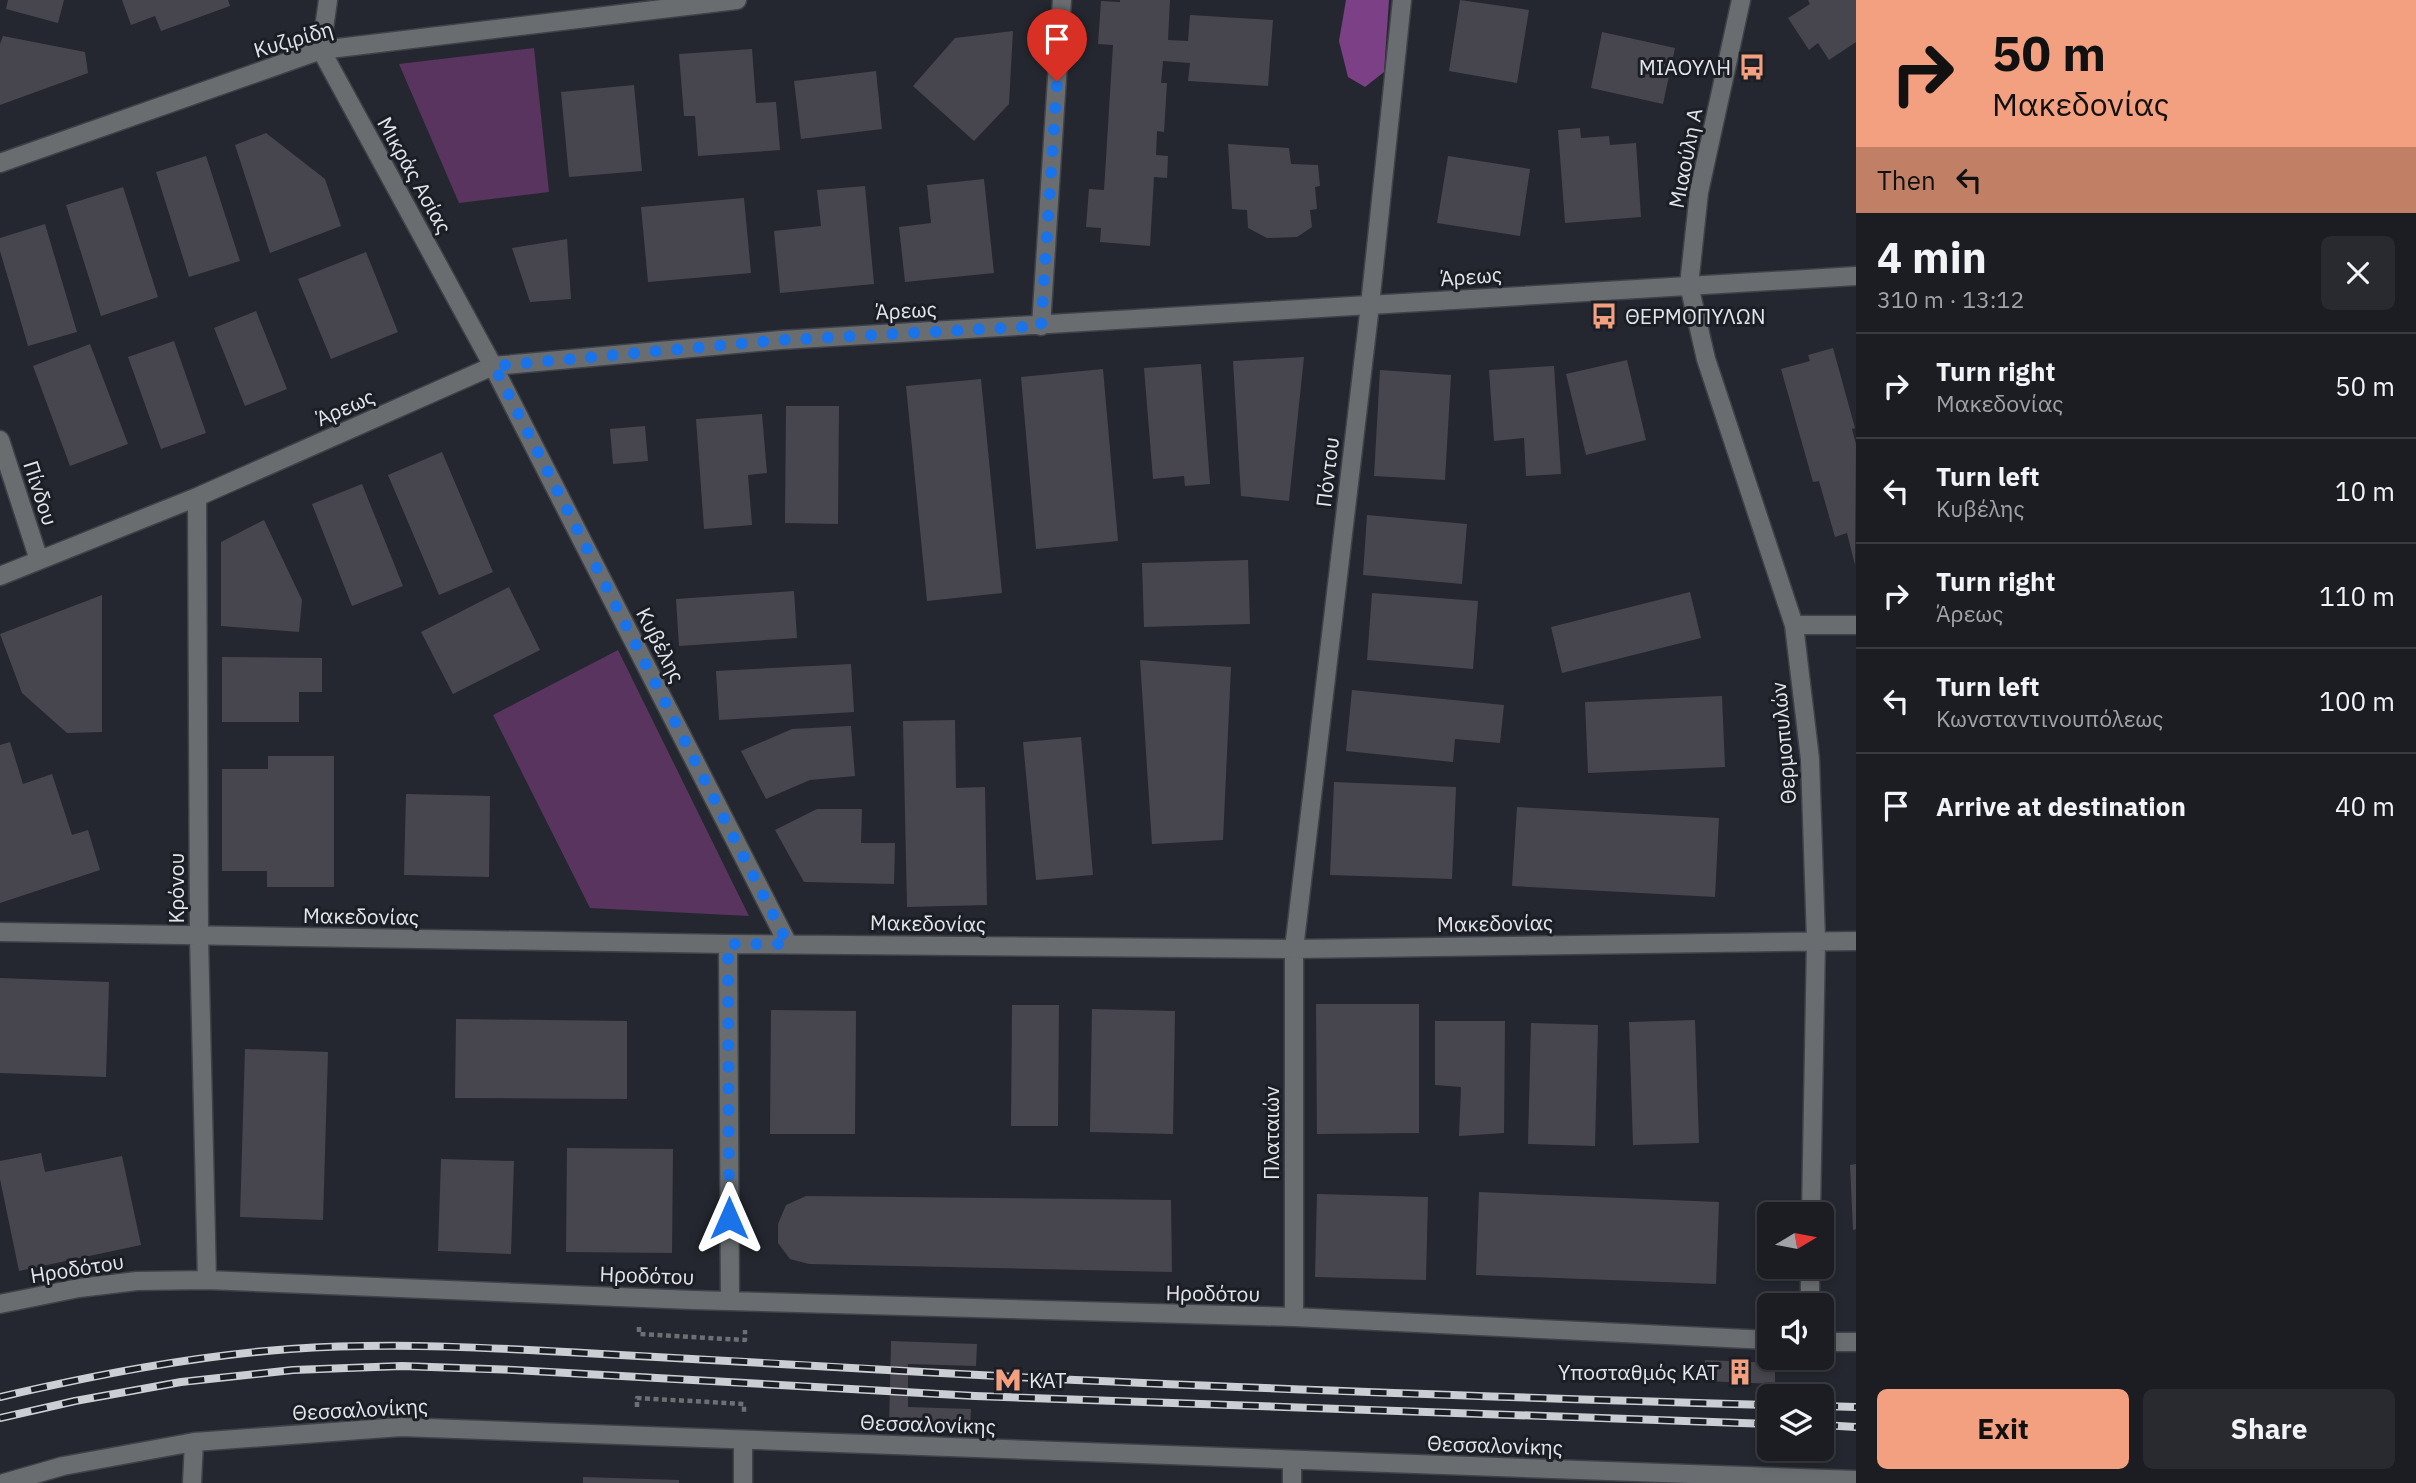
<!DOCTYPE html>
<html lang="en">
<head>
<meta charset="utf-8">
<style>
  body { margin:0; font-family:"IBM Plex Sans",sans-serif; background:#282a30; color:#f1f3f6; height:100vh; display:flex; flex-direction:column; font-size:26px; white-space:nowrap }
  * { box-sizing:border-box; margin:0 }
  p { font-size:23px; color:#a0a2a6 }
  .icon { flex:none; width:38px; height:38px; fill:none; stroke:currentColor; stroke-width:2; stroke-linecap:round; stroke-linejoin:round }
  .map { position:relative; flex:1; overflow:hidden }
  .panel { display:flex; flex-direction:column; background:#1b1d23; width:560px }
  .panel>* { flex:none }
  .banner { background:#f2a07f; color:#111; overflow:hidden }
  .needle { width:46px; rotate:80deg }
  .fabs { position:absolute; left:1757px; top:1202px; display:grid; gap:14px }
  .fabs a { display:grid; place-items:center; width:77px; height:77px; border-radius:10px; background:#1b1d23; box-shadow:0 4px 10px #0003,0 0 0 2px #393b41; font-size:35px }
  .pin { position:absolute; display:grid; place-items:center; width:60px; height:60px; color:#fff; margin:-72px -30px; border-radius:50% 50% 50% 0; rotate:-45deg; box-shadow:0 0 7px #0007 }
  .pin .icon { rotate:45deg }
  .me { position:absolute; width:77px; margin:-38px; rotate:0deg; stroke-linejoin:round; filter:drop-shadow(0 0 5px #0008) }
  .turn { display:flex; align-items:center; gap:24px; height:147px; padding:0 21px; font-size:32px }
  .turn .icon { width:91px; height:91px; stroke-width:2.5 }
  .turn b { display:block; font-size:49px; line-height:60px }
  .then { display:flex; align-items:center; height:66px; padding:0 21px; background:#0003; gap:14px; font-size:26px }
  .round { display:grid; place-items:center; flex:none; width:74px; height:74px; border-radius:10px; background:#282a30 }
  .summary { display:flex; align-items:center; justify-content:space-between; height:119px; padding:0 21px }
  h1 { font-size:42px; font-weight:700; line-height:52px }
  .cta { display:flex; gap:14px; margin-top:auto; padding:14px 21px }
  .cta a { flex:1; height:80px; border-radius:10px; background:#f2a07f; color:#111; font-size:28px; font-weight:700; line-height:80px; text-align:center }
  .cta a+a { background:#282a30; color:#f1f3f6 }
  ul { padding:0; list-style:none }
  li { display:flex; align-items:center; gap:21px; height:105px; padding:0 21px; border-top:2px solid #393b41 }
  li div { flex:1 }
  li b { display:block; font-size:26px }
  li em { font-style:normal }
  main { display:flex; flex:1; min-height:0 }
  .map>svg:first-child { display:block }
  .green { fill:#58345e }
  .forest { fill:#7b4085 }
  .building { fill:#47464e }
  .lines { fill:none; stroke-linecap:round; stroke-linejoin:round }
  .minor-casing { stroke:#3f4249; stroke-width:21 }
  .path { stroke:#6d6f76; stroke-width:4.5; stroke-dasharray:5 3.5; stroke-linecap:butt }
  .minor { stroke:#696d70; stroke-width:18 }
  .rail-casing { stroke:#cbced3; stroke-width:8 }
  .rail { stroke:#1b1e25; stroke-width:5; stroke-dasharray:16; stroke-linecap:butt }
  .route { stroke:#1a73e8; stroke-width:12; stroke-dasharray:0 21.6 }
  .labels { text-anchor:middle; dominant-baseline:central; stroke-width:6; stroke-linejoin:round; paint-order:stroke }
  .street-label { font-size:21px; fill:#e3e5ea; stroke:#1b1e25 }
  .poi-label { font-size:21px; fill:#e3e5ea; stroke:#1b1e25; text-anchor:end }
</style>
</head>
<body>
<main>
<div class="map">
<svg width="1856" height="1483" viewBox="0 0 1856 1483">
  <rect width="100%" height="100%" fill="#24272f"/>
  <!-- green -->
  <path class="green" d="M 534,48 L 549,192 L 459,203 L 399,64 Z
    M 618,650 L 749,916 L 590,908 L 493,715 Z"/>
  <!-- forest -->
  <path class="forest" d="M 1346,0 L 1389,0 L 1384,72 L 1365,87 L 1348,77 L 1339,41 Z"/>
  <!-- building -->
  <path class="building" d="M 8,0 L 64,0 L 58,23 L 6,9 Z
    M 122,0 L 228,0 L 230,6 L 161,31 L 155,16 L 131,25 Z
    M 1120,0 L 1170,0 L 1168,40 L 1188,41 L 1190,15 L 1273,20 L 1268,86 L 1188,81 L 1190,63 L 1163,61 L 1161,83 L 1167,83 L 1164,132 L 1157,131 L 1156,155 L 1168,156 L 1167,178 L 1154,177 L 1150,246 L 1100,242 L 1101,228 L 1086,227 L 1089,189 L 1104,190 L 1113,45 L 1098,44 L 1101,1 L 1120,2 Z
    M 1460,0 L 1529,10 L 1517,83 L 1449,71 Z
    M 1808,0 L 1856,0 L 1856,42 L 1829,60 L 1818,43 L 1809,50 L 1788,18 L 1810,4 Z
    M 1013,31 L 1009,104 L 974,141 L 913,86 L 955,38 Z
    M 1602,32 L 1675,48 L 1663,104 L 1591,88 Z
    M 3,36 L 85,52 L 88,73 L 0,105 L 0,44 Z
    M 752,49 L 756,103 L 776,102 L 780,150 L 698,156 L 695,116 L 684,116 L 679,54 Z
    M 876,71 L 882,129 L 801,139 L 794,81 Z
    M 634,85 L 642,171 L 569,177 L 561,92 Z
    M 1580,128 L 1581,138 L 1609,136 L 1610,145 L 1636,143 L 1641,217 L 1565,223 L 1558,130 Z
    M 266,133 L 325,179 L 341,226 L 270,253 L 235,145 Z
    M 1228,144 L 1289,148 L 1291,164 L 1318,165 L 1320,186 L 1315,187 L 1317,209 L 1310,210 L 1312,227 L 1297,237 L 1267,238 L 1248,228 L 1247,210 L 1232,209 Z
    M 206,156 L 240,261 L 189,277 L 156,172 Z
    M 1448,156 L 1530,169 L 1520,236 L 1437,223 Z
    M 984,179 L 994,273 L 905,282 L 899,227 L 931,223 L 927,185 Z
    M 865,186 L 874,284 L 780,293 L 774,231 L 821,226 L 817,190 Z
    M 123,187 L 158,297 L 101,316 L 66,205 Z
    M 744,198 L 751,273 L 648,282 L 641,207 Z
    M 45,224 L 77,332 L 28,346 L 0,251 L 0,238 Z
    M 567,239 L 571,299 L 530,302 L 512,248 Z
    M 366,252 L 398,332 L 331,359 L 298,279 Z
    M 256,311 L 287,389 L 245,406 L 214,328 Z
    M 174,341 L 206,433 L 161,449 L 128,357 Z
    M 90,344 L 128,444 L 70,466 L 33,366 Z
    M 1833,348 L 1855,428 L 1852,429 L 1856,444 L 1855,565 L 1847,533 L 1835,537 L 1819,481 L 1813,482 L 1781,369 L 1810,361 L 1808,355 Z
    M 1304,357 L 1289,501 L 1241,496 L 1233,361 Z
    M 1627,360 L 1646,440 L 1586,455 L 1566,374 Z
    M 1201,364 L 1210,484 L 1185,486 L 1184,476 L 1153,479 L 1144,368 Z
    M 1554,366 L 1561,474 L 1526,476 L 1524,438 L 1494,441 L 1489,370 Z
    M 1103,369 L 1118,541 L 1036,549 L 1021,377 Z
    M 1380,370 L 1451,375 L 1445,480 L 1374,476 Z
    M 981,379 L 1002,593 L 927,601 L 906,386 Z
    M 786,406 L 839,406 L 838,524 L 785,523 Z
    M 762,414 L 767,473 L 748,475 L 752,525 L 704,529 L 696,419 Z
    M 645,426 L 648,461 L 613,464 L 610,429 Z
    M 442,452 L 493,572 L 439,595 L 388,475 Z
    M 362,484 L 403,586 L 352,606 L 312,504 Z
    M 1367,515 L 1467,524 L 1462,584 L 1363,575 Z
    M 264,520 L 302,600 L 299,632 L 221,626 L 221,542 Z
    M 1248,560 L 1250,624 L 1144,627 L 1142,563 Z
    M 509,587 L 540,650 L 453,694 L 421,632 Z
    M 794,591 L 797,638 L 679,646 L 676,599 Z
    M 1690,592 L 1701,638 L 1562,673 L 1551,627 Z
    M 1372,593 L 1478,601 L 1473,669 L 1367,660 Z
    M 102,595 L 102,732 L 67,733 L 22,693 L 0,634 Z
    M 222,657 L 322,658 L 322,692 L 299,692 L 299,722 L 222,722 Z
    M 1140,660 L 1231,667 L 1223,840 L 1152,844 Z
    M 851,664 L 854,712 L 719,720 L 716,671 Z
    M 1352,690 L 1504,705 L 1500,743 L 1455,739 L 1453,762 L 1346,751 Z
    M 1722,696 L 1725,767 L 1588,773 L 1585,702 Z
    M 955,720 L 956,788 L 985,787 L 987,905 L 907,907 L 903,721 Z
    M 851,726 L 855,776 L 810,780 L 766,799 L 741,751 L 792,729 Z
    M 1081,737 L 1093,875 L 1036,880 L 1023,742 Z
    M 10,742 L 23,784 L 52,774 L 72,835 L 88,830 L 100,870 L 0,903 L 0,745 Z
    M 268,756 L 334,756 L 334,887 L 267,887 L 267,871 L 222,871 L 222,769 L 268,769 Z
    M 1334,782 L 1456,787 L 1452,879 L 1330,875 Z
    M 406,794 L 490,796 L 489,877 L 404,875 Z
    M 1517,807 L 1719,818 L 1715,897 L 1512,886 Z
    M 817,809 L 862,809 L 861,843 L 895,843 L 894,884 L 804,882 L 775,830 Z
    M 0,978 L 109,982 L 106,1077 L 0,1073 Z
    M 1316,1004 L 1419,1004 L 1419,1133 L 1317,1134 Z
    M 1012,1005 L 1059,1005 L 1058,1126 L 1011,1126 Z
    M 1092,1009 L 1175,1011 L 1173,1134 L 1090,1132 Z
    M 771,1010 L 856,1011 L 855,1134 L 770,1134 Z
    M 456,1019 L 627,1021 L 627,1099 L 455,1098 Z
    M 1695,1020 L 1699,1143 L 1633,1145 L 1629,1022 Z
    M 1435,1021 L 1505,1021 L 1504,1133 L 1459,1136 L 1461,1087 L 1435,1085 Z
    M 1531,1023 L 1598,1025 L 1595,1146 L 1528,1144 Z
    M 245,1049 L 328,1052 L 323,1220 L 240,1217 Z
    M 567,1148 L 673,1149 L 672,1253 L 566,1252 Z
    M 41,1153 L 45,1172 L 122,1156 L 141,1245 L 19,1271 L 0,1179 L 0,1161 Z
    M 441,1159 L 514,1161 L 511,1254 L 438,1251 Z
    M 1856,1164 L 1856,1229 L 1853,1230 L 1850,1165 Z
    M 1479,1192 L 1719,1202 L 1716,1284 L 1476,1275 Z
    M 1317,1194 L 1428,1197 L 1426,1280 L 1315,1277 Z
    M 806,1196 L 1171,1200 L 1172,1272 L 809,1264 L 790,1259 L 778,1243 L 778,1224 L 786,1205 Z
    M 891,1341 L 977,1344 L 976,1366 L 908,1364 L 908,1407 L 971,1409 L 970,1431 L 889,1429 Z
    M 1705,1360 L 1775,1363 L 1775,1384 L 1704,1381 Z
    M 583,1477 L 679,1480 L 679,1483 L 583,1483 Z"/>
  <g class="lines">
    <!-- minor casing -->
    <g class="minor-casing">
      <path id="minor" d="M 328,0 L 321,50 L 493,366 L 788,944
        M 1741,0 L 1699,192 L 1689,285 L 1706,359 L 1794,625 L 1810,759 L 1816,940 L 1811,1214
        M 0,163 L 321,50 L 737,0
        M 1041,326 L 1062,0
        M 0,440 L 39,560
        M 197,497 L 199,937 L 207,1280
        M 0,576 L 197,497 L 493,366 L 781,340 L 1856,276
        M 1794,625 L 1856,625
        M 0,932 L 728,944 L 1294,949 L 1856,941
        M 728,944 L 730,1300
        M 0,1304 L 79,1288 L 137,1281 L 207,1280 L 693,1300 L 1294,1317 L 1769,1340
        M 1810,1306 L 1810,1267
        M 1294,1317 L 1294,949 L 1370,305 L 1402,0
        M 1822,1342 L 1856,1342
        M 1292,1460 L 1292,1483
        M 4,1483 L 63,1466 L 194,1442 L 401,1427 L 1856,1480
        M 192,1483 L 194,1442
        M 743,1483 L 743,1440"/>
    </g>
    <!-- path -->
    <path class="path" d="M 639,1327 L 639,1334 L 745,1340 L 745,1330
      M 637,1407 L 637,1398 L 744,1404 L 744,1413"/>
    <!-- minor -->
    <use href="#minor" class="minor"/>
    <!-- rail casing -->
    <g class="rail-casing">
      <path id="rail" d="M 0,1397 C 95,1375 192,1356 290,1349 C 394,1342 499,1348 602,1354 C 715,1360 828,1366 941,1373 C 1217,1388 1493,1397 1769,1405
        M 1822,1406 L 1856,1407
        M 0,1418 L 75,1401 L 181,1382 L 293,1370 L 402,1366 L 514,1370 L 975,1396 L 1769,1424
        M 1822,1425 L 1856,1427"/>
    </g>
    <!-- rail -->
    <use href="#rail" class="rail"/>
  </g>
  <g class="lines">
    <!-- route -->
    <path class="route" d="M 729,1218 L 728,944 L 788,944 L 494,366 L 781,340 L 1041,326 L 1057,81"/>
  </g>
  <!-- icons -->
  <defs>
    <g id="bus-bare" transform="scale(2.1)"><path d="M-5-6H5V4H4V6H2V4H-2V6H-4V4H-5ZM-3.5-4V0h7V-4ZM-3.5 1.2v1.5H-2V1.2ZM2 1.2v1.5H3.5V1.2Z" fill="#f2a07f" stroke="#1b1e25" stroke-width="2.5" paint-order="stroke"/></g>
    <g id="building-bare" transform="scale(2.1)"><path d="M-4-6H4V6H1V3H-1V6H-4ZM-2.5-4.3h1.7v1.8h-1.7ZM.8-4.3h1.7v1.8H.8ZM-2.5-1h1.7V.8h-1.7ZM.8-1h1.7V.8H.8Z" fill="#f2a07f" stroke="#1b1e25" stroke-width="2.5" paint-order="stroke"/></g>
    <g id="metro-bare" transform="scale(2.1)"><path d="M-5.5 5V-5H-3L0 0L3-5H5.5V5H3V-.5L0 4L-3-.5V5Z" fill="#f2a07f" stroke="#1b1e25" stroke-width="2.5" paint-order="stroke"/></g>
  </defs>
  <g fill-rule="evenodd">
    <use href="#bus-bare" x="1752" y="67"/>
    <use href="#bus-bare" x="1604" y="316"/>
    <use href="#building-bare" x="1740" y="1372"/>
    <use href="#metro-bare" x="1008" y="1380"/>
  </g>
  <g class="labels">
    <!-- street labels -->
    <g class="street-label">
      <text transform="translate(293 39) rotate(-16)">Κυζιρίδη</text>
      <text transform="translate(1685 158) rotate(-79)">Μιαούλη Α</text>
      <text transform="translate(415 175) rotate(61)">Μικράς Ασίας</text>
      <text transform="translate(1471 276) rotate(-4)">Άρεως</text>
      <text transform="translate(906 310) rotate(-3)">Άρεως</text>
      <text transform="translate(345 407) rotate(-24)">Άρεως</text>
      <text transform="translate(1327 472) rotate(-83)">Πόντου</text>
      <text transform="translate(41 493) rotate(72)">Πίνδου</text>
      <text transform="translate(661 645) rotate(63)">Κυβέλης</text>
      <text transform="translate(1783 743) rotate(-95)">Θερμοπυλών</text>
      <text transform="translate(176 888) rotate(-90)">Κρόνου</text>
      <text transform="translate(361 916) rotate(1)">Μακεδονίας</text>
      <text transform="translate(928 923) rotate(1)">Μακεδονίας</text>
      <text transform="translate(1495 923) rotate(-1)">Μακεδονίας</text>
      <text transform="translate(1271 1133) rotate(-90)">Πλαταιών</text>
      <text transform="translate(77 1268) rotate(-9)">Ηροδότου</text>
      <text transform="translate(647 1275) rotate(2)">Ηροδότου</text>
      <text transform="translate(1213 1293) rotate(1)">Ηροδότου</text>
      <text transform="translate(360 1409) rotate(-3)">Θεσσαλονίκης</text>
      <text transform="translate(928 1424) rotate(2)">Θεσσαλονίκης</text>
      <text transform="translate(1495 1445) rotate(2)">Θεσσαλονίκης</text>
    </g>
    <!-- poi labels -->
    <g class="poi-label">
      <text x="1731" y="67">ΜΙΑΟΥΛΗ</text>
      <text x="1625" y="316" text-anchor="start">ΘΕΡΜΟΠΥΛΩΝ</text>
      <text x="1719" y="1372">Υποσταθμός ΚΑΤ</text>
      <text x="1029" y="1380" text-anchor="start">ΚΑΤ</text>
    </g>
  </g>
</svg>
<div class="fabs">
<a><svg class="needle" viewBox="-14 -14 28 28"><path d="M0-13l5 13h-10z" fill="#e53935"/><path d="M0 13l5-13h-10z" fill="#a0a2a6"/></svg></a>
<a><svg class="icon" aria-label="sound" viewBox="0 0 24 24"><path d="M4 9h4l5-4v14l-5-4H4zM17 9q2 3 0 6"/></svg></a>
<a><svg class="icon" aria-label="layers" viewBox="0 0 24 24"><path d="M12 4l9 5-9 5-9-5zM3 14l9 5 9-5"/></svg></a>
</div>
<div class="pin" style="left:1057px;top:81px;background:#d93025"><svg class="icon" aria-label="arrive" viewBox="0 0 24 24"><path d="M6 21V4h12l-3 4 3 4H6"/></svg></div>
<svg class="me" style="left:729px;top:1218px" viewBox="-20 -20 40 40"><path d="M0-17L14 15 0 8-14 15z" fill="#1a73e8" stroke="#fff" stroke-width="4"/></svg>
</div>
<section class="panel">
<div class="banner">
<div class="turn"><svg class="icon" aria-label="right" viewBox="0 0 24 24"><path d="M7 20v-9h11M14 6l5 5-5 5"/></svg><div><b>50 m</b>Μακεδονίας</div></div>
<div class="then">Then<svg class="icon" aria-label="left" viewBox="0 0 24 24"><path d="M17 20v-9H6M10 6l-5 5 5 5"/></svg></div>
</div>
<div class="summary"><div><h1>4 min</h1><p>310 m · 13:12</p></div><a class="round"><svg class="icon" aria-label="close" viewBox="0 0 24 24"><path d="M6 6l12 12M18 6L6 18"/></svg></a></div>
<ul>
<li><svg class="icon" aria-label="right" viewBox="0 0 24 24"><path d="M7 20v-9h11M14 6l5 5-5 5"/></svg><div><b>Turn right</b><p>Μακεδονίας</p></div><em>50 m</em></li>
<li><svg class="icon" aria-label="left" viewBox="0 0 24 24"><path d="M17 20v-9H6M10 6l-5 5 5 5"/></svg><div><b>Turn left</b><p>Κυβέλης</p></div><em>10 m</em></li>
<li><svg class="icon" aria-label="right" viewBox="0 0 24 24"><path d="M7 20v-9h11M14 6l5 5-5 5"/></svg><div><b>Turn right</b><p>Άρεως</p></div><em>110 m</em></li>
<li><svg class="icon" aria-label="left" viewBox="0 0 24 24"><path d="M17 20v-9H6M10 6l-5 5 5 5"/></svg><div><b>Turn left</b><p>Κωνσταντινουπόλεως</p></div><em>100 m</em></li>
<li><svg class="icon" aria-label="arrive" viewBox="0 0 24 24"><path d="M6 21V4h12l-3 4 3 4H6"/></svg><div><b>Arrive at destination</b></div><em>40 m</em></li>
</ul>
<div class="cta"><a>Exit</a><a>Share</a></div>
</section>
</main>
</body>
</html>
